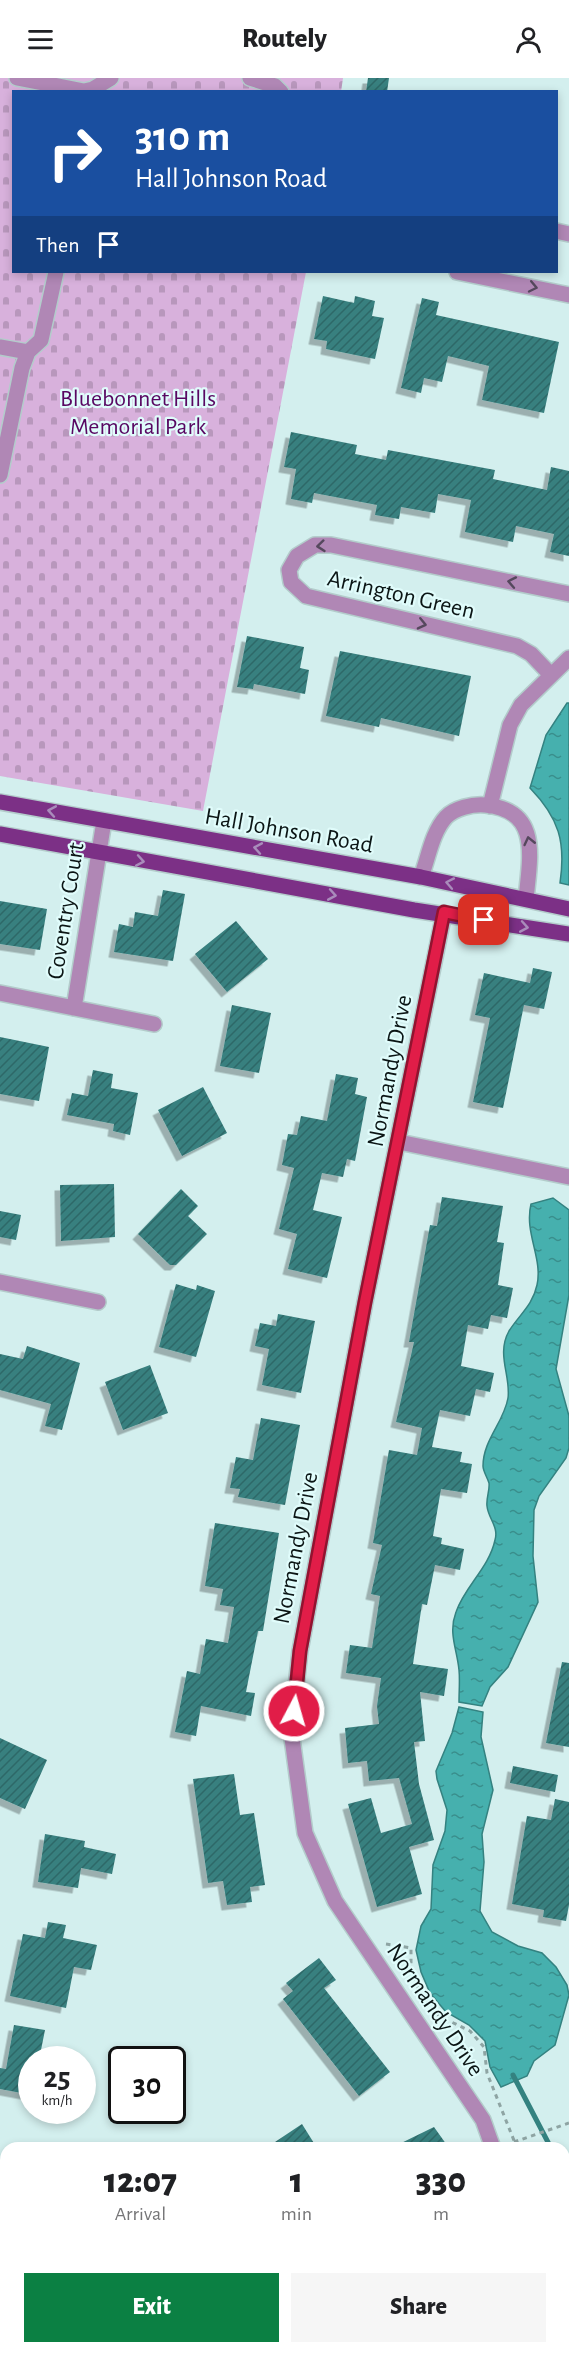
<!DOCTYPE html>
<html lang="en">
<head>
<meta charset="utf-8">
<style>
  body { margin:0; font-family:"Alegreya Sans",sans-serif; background:#f6f6f6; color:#202124; height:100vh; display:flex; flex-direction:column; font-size:22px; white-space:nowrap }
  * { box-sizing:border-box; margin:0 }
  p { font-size:20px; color:#757577 }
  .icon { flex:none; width:33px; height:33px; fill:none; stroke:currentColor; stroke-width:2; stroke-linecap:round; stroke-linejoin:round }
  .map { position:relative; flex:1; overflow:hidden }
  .details { position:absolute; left:0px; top:2064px; width:570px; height:212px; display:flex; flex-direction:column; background:#fff; border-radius:18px 18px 0 0; box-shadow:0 3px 9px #0003 }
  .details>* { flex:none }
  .banner { position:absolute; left:12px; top:12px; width:546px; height:183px; border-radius:0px; box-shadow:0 3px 9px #0003; background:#1a4fa0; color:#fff; overflow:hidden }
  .speed { position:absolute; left:18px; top:1968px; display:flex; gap:12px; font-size:30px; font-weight:700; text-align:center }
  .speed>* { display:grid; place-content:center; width:78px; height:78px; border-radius:50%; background:#fff; box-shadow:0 3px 9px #0003; line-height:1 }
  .speed small { font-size:15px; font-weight:400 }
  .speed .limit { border:3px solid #111; border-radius:9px; background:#fff; color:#111 }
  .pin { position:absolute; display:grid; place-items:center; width:51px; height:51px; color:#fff; margin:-26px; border-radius:12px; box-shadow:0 3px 9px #0006 }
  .me { position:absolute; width:66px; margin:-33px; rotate:6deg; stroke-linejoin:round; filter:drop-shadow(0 0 4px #0008) }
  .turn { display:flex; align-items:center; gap:21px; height:126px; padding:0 24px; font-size:27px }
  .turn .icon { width:78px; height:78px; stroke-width:2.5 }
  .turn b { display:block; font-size:42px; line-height:51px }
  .then { display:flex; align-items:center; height:57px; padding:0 24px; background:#0003; gap:12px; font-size:22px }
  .eta { display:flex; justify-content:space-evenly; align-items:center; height:102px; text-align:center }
  .eta b { font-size:36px; font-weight:800; line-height:42px }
  .button { display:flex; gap:12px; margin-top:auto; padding:12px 24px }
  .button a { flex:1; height:69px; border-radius:0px; background:#0b8043; color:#fff; font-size:24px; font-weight:800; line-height:69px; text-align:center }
  .button a+a { background:#f6f6f6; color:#202124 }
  header { display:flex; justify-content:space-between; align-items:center; height:78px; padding:0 24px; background:#fff; font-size:27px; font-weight:800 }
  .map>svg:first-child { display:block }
  .cemetery { fill:url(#cemetery-stones) }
  .water { fill:url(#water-ripples); stroke:#348280; stroke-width:1.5 }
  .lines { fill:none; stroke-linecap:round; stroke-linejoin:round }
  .stream { stroke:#348280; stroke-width:5 }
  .building { fill:url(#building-hatch); filter:url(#shadow) }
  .minor-casing { stroke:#b3cccb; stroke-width:18 }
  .major-casing { stroke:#b3cccb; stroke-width:18 }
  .path { stroke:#8ea4a3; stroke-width:3; stroke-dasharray:4.5 4.5; stroke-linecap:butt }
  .minor { stroke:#b087b5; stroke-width:15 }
  .major { stroke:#7c3086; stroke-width:15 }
  .oneway { stroke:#55485d }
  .oneway2 { stroke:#a98cbb }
  .route-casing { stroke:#92132f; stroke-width:15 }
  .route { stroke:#e11d48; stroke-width:10 }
  .labels { text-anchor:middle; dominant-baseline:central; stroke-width:4.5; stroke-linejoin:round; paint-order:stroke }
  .park-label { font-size:24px; fill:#580762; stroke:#e0fcfb }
  .street-label { font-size:24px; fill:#0b1515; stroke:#e0fcfb }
</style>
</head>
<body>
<header><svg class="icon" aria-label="menu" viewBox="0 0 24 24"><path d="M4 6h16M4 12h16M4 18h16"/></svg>Routely<svg class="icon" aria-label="person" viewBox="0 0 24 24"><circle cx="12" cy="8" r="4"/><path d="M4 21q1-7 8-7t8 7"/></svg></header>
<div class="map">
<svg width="569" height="2275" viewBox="0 0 569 2275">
  <defs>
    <pattern id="cemetery-stones" width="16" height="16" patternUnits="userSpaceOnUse" patternTransform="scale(1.5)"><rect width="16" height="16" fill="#d8b1dc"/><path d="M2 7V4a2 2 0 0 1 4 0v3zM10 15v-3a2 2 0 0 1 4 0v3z" fill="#b897bc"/></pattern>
    <pattern id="water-ripples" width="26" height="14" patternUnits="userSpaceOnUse" patternTransform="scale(1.5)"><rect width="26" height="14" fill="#46b0ae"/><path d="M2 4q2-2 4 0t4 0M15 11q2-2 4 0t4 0" fill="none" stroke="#398e8c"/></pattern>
    <pattern id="building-hatch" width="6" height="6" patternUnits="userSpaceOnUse" patternTransform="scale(1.5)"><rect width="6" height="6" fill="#38807f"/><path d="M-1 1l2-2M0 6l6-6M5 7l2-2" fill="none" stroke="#2d6867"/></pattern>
    <filter id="shadow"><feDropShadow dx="-5.5" dy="5.5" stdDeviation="0" flood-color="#0004"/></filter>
  </defs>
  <rect width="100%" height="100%" fill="#d3efee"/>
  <!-- cemetery -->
  <path class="cemetery" d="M 0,0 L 343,0 L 341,14 L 14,14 L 14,194 L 306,194 L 203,733 L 0,698 Z"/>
  <!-- water -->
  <path class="water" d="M 567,625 L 569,625 L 569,807 L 560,805 C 566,764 559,740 530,710 L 546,657 Z
    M 553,1120 L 569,1132 L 569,1217 L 556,1291 L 569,1338 L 569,1370 L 566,1380 L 539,1418 L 534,1432 L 533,1478 L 538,1524 L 508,1589 L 490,1609 L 482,1628 L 459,1624 C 459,1613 460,1602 459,1592 C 457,1571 448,1555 456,1534 C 465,1508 489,1490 495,1462 C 499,1449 488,1440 487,1428 C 486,1420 490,1412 489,1405 C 487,1399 483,1393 483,1388 C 483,1362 504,1344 508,1320 C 511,1298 496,1276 509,1253 C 519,1237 533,1227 537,1207 C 543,1180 524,1155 531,1126 Z
    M 459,1629 L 483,1634 L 481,1659 L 493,1712 L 482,1756 L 484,1784 L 480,1833 L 492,1854 L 518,1868 L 542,1875 L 556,1889 L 567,1907 L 569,1917 L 555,1967 L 534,1983 L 527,1998 L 501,2009 L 490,1989 L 485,1963 L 469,1947 L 446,1934 L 430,1915 L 421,1894 L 416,1872 L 421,1848 L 431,1831 L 433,1787 L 445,1753 L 447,1732 L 437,1701 L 436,1693 L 452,1655 Z"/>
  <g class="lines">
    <!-- stream -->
    <path class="stream" d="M 513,1997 L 551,2070
      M 564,2095 L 569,2105
      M 564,2266 L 569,2262
      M 552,2275 L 560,2270"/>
  </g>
  <!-- building -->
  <path class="building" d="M 368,0 L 389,0 L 387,14 L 366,14 Z
    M 323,218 L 354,225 L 355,218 L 375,223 L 372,238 L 384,240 L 375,281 L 326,271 L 327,263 L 314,261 Z
    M 422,220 L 439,224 L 436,237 L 559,264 L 544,335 L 482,322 L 489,288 L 448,278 L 442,304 L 424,300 L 421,315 L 401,310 Z
    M 291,354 L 357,367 L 355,376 L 386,382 L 388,372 L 495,392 L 493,401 L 547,412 L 551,389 L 569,393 L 569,478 L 550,474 L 554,456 L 516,448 L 513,464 L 465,454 L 471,422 L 438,416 L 435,435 L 401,429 L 399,441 L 375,437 L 377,427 L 314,415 L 312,425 L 291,421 L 296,391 L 284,389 Z
    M 247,558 L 304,569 L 300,590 L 309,592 L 305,616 L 254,606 L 253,611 L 237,609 Z
    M 340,573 L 471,598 L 459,658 L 381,640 L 379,649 L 326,638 Z
    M 163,812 L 185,816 L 173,883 L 114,874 L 119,846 L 133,849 L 135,834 L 158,838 Z
    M 0,823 L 47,831 L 40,872 L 0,866 Z
    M 236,843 L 268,881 L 227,914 L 195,876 Z
    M 533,890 L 552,894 L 544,931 L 524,927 L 503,1030 L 473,1024 L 490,940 L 475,937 L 484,895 L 530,905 Z
    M 232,927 L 271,935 L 259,995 L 220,988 Z
    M 0,959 L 49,969 L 39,1023 L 0,1016 Z
    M 93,992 L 113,996 L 111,1010 L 138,1015 L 130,1057 L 113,1053 L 114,1046 L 67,1037 L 72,1015 L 88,1018 Z
    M 336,996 L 358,1000 L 355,1016 L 367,1019 L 355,1083 L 347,1081 L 343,1099 L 322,1095 L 313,1132 L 342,1139 L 327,1200 L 288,1191 L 297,1156 L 279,1151 L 294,1090 L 282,1087 L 288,1056 L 297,1057 L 301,1038 L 327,1043 Z
    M 203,1009 L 227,1055 L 182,1078 L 158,1032 Z
    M 114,1106 L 115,1159 L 61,1163 L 60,1107 Z
    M 181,1111 L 198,1128 L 188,1138 L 207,1156 L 176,1187 L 170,1187 L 138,1156 Z
    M 442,1119 L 503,1128 L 497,1164 L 504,1165 L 498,1207 L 513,1210 L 507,1240 L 491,1237 L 488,1251 L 468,1247 L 461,1288 L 494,1295 L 490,1314 L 476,1311 L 470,1338 L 440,1332 L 432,1369 L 462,1374 L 460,1384 L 472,1386 L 467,1415 L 441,1411 L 433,1458 L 442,1460 L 441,1466 L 464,1471 L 460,1492 L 435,1487 L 427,1527 L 422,1526 L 413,1586 L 448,1591 L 444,1618 L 420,1614 L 425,1663 L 414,1664 L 419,1706 L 434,1762 L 409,1769 L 422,1816 L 377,1829 L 348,1726 L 371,1720 L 381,1755 L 412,1746 L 399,1700 L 369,1703 L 367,1683 L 348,1685 L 345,1650 L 379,1646 L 377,1628 L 381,1600 L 346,1595 L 350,1567 L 372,1570 L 380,1518 L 371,1516 L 382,1467 L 373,1465 L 389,1372 L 417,1377 L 422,1350 L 396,1344 L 414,1264 L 409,1264 L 430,1147 L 437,1148 Z
    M 0,1133 L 21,1137 L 16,1162 L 0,1159 Z
    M 176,1206 L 196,1212 L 197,1207 L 215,1213 L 196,1279 L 159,1269 Z
    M 278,1236 L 315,1243 L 301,1315 L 262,1307 L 269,1271 L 255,1268 L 260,1245 L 276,1248 Z
    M 27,1268 L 80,1285 L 62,1352 L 45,1348 L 51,1326 L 0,1312 L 0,1276 L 23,1281 Z
    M 150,1287 L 168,1335 L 123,1352 L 105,1304 Z
    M 261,1340 L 300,1347 L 285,1427 L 238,1419 L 240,1411 L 230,1410 L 236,1379 L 253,1382 Z
    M 215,1445 L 279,1455 L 263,1553 L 258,1553 L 246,1614 L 255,1615 L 251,1638 L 201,1628 L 196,1658 L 175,1654 L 187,1593 L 200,1596 L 206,1561 L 228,1565 L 234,1529 L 220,1527 L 223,1511 L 205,1508 Z
    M 562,1584 L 569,1585 L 569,1669 L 546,1665 Z
    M 0,1660 L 47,1682 L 25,1731 L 0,1720 Z
    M 513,1688 L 558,1697 L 555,1714 L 510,1705 Z
    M 234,1696 L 240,1737 L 254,1735 L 265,1807 L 250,1809 L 252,1824 L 227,1827 L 223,1803 L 208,1805 L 193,1701 Z
    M 555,1721 L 569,1724 L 569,1827 L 566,1843 L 543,1839 L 544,1832 L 512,1826 L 527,1738 L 551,1742 Z
    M 45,1756 L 85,1763 L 84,1769 L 116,1776 L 112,1796 L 81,1790 L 78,1810 L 38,1804 Z
    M 48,1844 L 66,1847 L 63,1860 L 97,1867 L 91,1892 L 74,1889 L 66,1930 L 10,1918 L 23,1856 L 45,1860 Z
    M 319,1880 L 336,1902 L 324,1910 L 390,1994 L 359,2018 L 283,1921 L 293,1913 L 286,1905 Z
    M 14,1947 L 45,1952 L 39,1982 L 32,1982 L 32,2017 L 0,2011 L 0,1990 L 6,1991 Z
    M 302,2046 L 317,2070 L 266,2070 Z
    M 434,2049 L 449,2070 L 391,2070 Z"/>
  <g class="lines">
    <!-- minor casing -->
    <g class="minor-casing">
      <path id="minor" d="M 17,0 L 84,13 L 93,11 L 111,0
        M 250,0 L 275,8 L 281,14
        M 556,153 L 569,156
        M 457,194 L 569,217
        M 0,269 L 28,274
        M 0,397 L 22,290 L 28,274 L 41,262 L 56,194
        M 551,597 L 531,576 L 517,568 L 306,518 L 291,504 L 289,492 L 297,478 L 315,467 L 331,467 L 569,516
        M 490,728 L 510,647 L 521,627 L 569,580
        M 421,799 C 428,781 432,754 446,739 C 455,730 472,726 485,727 C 541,732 530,779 526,821
        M 444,835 L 365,1224 L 300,1573 L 291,1653 L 305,1755 L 335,1823 L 483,2042 L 493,2070
        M 0,915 L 154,946
        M 74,930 L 104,743
        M 399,1064 L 569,1099
        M 0,1204 L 98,1224
        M 482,2275 L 483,2270"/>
    </g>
    <!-- major casing -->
    <g class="major-casing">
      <path id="major" d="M 0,724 L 421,799 L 569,831
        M 0,756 L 414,832 L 569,856"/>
    </g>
    <!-- path -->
    <path class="path" d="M 386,1866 L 411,1870 L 411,1893 L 420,1916 L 439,1938 L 470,1953 L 484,1969 L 487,1995 L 517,2070
      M 514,2064 L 569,2045
      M 517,2275 L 519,2270"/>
    <!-- minor -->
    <use href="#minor" class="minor"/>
    <!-- major -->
    <use href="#major" class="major"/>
  </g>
  <!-- one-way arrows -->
  <defs><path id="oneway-chevron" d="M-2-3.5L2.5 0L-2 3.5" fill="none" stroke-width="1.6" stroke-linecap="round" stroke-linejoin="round" transform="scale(1.5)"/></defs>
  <g class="oneway">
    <use href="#oneway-chevron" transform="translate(533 209) rotate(12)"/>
    <use href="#oneway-chevron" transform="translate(321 468) rotate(174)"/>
    <use href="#oneway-chevron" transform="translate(512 504) rotate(-169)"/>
    <use href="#oneway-chevron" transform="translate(422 546) rotate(13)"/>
    <use href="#oneway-chevron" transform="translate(529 763) rotate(-103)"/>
  </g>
  <g class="oneway2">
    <use href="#oneway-chevron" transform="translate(52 733) rotate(-170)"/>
    <use href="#oneway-chevron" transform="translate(258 770) rotate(-170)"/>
    <use href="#oneway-chevron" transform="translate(140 783) rotate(10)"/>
    <use href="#oneway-chevron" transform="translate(450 805) rotate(-169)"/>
    <use href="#oneway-chevron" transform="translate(332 817) rotate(10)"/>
    <use href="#oneway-chevron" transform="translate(524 849) rotate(10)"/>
  </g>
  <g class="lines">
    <!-- route casing -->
    <g class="route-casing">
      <path id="route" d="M 294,1633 L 300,1573 L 365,1224 L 444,834 L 484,842"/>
    </g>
    <!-- route -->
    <use href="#route" class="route"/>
  </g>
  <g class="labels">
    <!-- park labels -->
    <g class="park-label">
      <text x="138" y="321">Bluebonnet Hills<tspan x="138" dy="28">Memorial Park</tspan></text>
    </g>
    <!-- street labels -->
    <g class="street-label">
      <text transform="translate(401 517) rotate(13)">Arrington Green</text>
      <text transform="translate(289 753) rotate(10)">Hall Johnson Road</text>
      <text transform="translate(66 833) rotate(-81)">Coventry Court</text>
      <text transform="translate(390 993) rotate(-79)">Normandy Drive</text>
      <text transform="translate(296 1470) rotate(-79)">Normandy Drive</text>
      <text transform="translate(435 1932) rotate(56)">Normandy Drive</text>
    </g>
  </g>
</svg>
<div class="speed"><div>25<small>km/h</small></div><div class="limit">30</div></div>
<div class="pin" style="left:484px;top:842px;background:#d93025"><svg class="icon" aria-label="arrive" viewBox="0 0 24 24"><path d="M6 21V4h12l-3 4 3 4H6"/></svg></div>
<svg class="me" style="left:294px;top:1633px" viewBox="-20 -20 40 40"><circle r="17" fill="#e11d48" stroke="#fff" stroke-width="3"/><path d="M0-11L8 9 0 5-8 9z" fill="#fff"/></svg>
<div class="banner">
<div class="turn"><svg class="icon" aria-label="right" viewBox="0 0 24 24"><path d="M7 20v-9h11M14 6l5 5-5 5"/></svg><div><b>310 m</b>Hall Johnson Road</div></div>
<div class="then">Then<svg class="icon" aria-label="arrive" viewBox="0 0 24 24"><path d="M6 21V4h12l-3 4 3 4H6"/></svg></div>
</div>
<section class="details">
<div class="eta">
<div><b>12:07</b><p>Arrival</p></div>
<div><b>1</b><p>min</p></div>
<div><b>330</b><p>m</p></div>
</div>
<div class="button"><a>Exit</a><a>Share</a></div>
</section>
</div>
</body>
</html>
